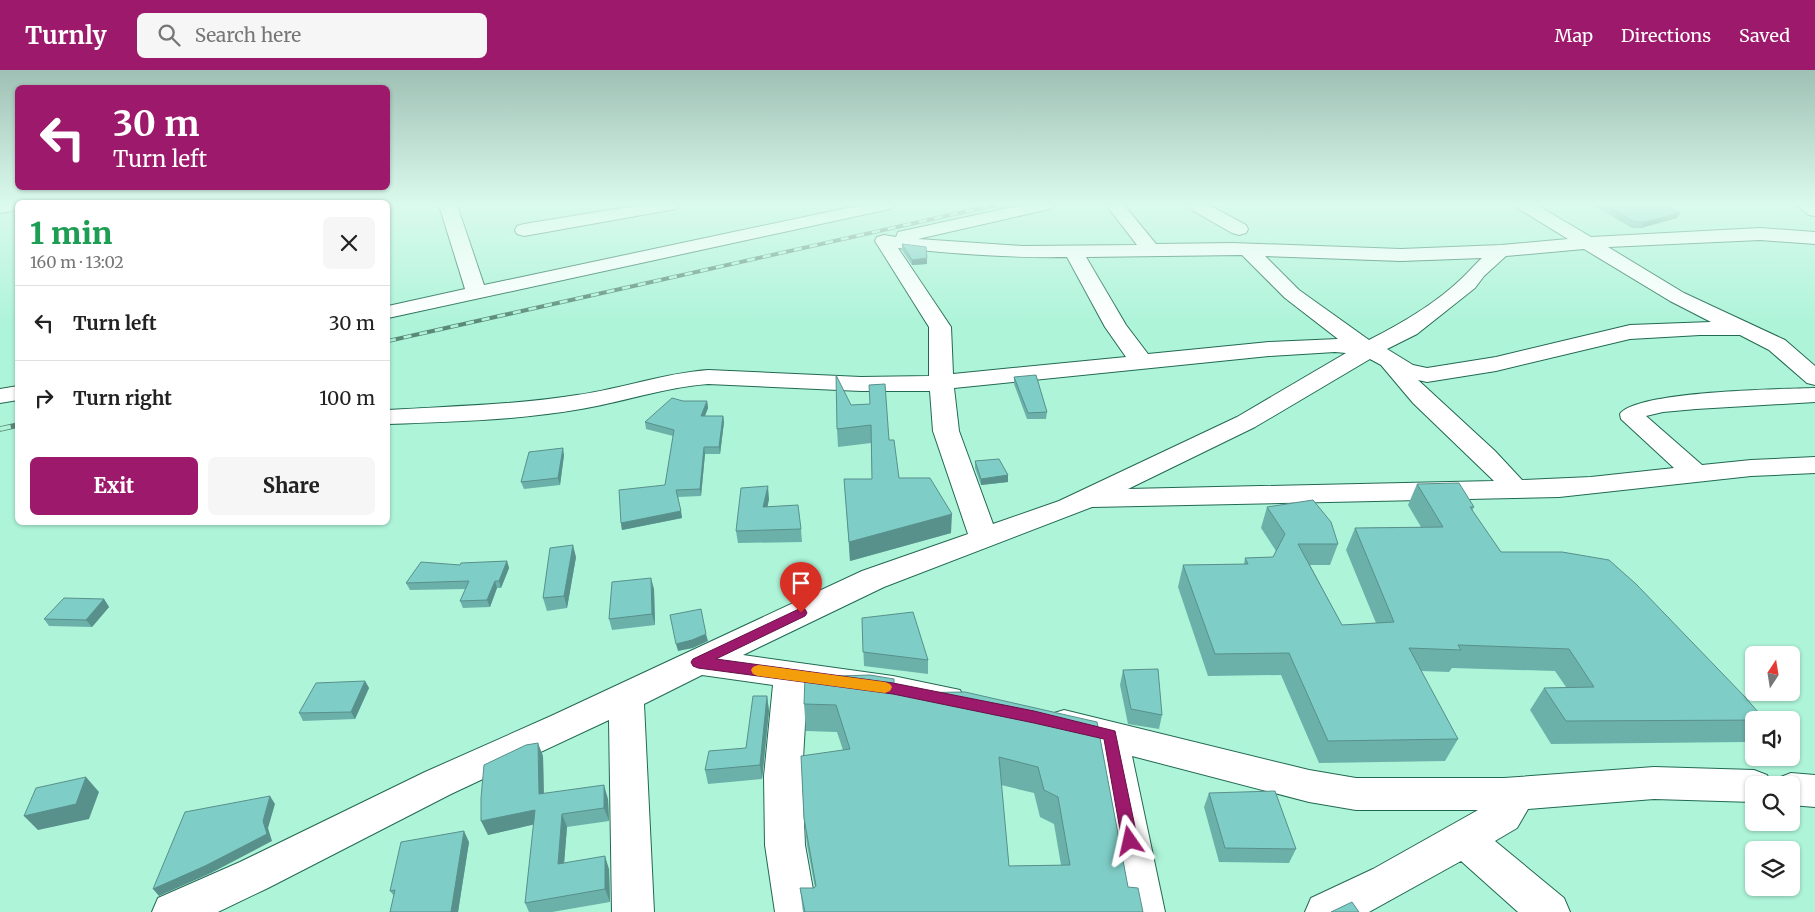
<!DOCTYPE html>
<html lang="en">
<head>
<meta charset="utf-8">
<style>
  body { margin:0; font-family:Merriweather,serif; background:#f6f6f6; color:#222; height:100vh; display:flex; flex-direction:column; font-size:19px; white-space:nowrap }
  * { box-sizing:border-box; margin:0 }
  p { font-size:16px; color:#767676 }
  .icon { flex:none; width:28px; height:28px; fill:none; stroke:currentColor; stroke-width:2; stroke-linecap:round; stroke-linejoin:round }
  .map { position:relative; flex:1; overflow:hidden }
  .sheet { position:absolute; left:15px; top:130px; width:375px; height:325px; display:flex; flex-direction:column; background:#fff; border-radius:8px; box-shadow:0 1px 4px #0004 }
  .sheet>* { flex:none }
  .banner { position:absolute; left:15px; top:15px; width:375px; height:105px; border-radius:8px; box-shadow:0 1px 4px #0004; background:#9d196c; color:#fff; overflow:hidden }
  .needle { width:32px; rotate:12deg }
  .fabs { position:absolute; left:1745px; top:576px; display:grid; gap:10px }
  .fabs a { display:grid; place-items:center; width:55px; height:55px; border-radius:8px; background:#fff; box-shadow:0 1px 4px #0004; font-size:25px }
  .pin { position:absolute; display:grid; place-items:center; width:42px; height:42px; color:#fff; margin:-51px -21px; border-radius:50% 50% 50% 0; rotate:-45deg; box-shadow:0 0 5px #0007 }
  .pin .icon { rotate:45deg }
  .me { position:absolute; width:55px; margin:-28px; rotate:349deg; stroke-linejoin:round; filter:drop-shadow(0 0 4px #0008) }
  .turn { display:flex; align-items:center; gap:18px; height:105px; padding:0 15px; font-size:22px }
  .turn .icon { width:65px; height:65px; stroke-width:2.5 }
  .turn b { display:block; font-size:35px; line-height:42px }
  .round { display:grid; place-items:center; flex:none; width:52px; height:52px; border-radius:8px; background:#f6f6f6 }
  .overview { display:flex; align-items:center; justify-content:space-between; height:85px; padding:0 15px }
  h1 { font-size:30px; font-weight:800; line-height:38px; color:#1e9e55 }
  .button { display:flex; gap:10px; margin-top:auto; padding:10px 15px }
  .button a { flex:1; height:58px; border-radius:8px; background:#9d196c; color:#fff; font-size:20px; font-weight:800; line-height:58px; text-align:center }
  .button a+a { background:#f6f6f6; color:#222 }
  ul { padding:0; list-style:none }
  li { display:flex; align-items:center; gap:15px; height:75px; padding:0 15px; border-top:1px solid #e0e0e0 }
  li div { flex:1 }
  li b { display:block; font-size:19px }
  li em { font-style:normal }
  header { display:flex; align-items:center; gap:30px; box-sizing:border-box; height:70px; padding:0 25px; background:#9d196c; color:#fff }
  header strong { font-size:24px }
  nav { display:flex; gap:28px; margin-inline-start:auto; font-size:18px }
  .search { width:350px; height:45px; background:#f6f6f6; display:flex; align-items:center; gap:12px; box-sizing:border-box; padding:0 18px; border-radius:8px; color:#767676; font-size:19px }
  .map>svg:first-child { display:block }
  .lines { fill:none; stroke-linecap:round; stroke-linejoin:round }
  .minor-casing { stroke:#226953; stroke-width:2 }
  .minor { fill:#fff; fill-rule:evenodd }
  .rail-far1-casing { stroke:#5a8977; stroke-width:4 }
  .rail-casing { stroke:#5a8977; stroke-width:5.5 }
  .rail-far1 { stroke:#aef4d9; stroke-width:2.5; stroke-dasharray:8; stroke-linecap:butt }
  .rail { stroke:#aef4d9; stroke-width:4; stroke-dasharray:11; stroke-linecap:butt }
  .wall { fill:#6cb0aa; fill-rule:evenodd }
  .shaded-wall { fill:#58908b }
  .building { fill:#7ecdc6; stroke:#58908b; fill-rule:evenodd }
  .route { fill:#9d196c; stroke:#661046 }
  .slow { fill:#f59e0b }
</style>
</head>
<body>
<header>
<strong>Turnly</strong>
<div class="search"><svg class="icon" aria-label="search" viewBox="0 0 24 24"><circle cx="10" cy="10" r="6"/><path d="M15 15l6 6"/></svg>Search here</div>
<nav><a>Map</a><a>Directions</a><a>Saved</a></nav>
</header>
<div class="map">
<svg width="1815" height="842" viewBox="0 0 1815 842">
  <rect width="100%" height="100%" fill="#aef4d9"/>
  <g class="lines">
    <!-- minor casing -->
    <g class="minor-casing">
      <path id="minor" d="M 0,135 L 18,135 L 18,140 L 0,143 Z
        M 439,135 L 457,135 L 484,215 L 861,135 L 894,135 L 891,139 L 885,140 L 388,248 L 388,236 L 465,219 Z
        M 640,135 L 679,135 L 676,139 L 670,140 L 524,166 L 517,164 L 515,160 L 517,156 L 524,154 Z
        M 1022,135 L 1054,135 L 1051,139 L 1045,140 L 918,169 L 1023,176 L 1137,175 L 1106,135 L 1124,135 L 1156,174 L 1233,173 L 1401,179 L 1501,175 L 1568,169 L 1519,139 L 1516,135 L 1537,135 L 1591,167 L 1760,158 L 1815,162 L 1815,174 L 1760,170 L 1608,177 L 1684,223 L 1785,270 L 1815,296 L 1815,315 L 1807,313 L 1769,280 L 1740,265 L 1700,265 L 1630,269 L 1496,301 L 1427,312 L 1418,310 L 1495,381 L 1522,410 L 1591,407 L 1674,398 L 1621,349 L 1620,344 C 1636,321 1782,319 1815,318 L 1815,332 L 1696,339 L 1663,342 L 1646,346 L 1702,395 L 1751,390 L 1815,387 L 1815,403 L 1751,406 L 1559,427 L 1092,437 L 884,517 L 743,585 L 893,606 L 960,620 L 965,630 L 960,640 L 948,644 L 893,632 L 807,620 L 802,706 L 805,775 L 817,842 L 775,842 L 765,775 L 764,706 L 773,615 L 702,605 L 644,634 L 654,842 L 612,842 L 609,650 L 451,724 L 268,818 L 218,842 L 152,842 L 158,828 L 240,792 L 425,702 L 551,646 L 862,501 L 968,464 L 933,361 L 930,321 L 861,321 L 708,314 C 665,317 623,332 581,339 C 518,350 452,352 388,354 L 388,340 C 451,336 514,335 577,325 C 621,319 664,303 708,300 L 861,307 L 929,306 L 929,257 L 875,171 L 877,167 L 884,165 L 896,167 L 898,162 ZM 898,178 C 955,184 1010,188 1067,187 L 1105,257 L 1126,287 L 953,304 L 951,257 ZM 1584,179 L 1670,231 L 1711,252 L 1630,255 L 1496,287 L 1427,298 L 1413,295 L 1387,279 L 1417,264 L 1475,218 L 1484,206 L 1506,186 ZM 1242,185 L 1285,228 L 1338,269 L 1269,272 L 1148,284 L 1126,255 L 1086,187 ZM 1265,186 L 1401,191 L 1482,188 C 1474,195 1468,203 1460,210 C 1436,233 1399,255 1369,270 L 1299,220 ZM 1335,282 L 1346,283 L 1237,347 L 1059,431 L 993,454 L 959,361 L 954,318 L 1269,286 ZM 1370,289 L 1381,295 L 1413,333 L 1494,411 L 1128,419 L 1255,357 Z
        M 1187,135 L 1209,135 L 1246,155 L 1248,159 L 1246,163 L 1239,165 L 1232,163 L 1190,139 Z
        M 1797,135 L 1815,135 L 1815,146 L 1809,145 Z
        M 18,316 L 18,330 L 0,333 L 0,319 Z
        M 1064,640 L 1309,700 L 1356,708 L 1504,708 L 1654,697 L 1754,700 L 1767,705 L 1772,715 L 1754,715 L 1754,732 L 1654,729 L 1528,739 L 1517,758 L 1495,771 L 1564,828 L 1570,842 L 1518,842 L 1461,791 L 1369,842 L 1305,842 L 1311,828 L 1373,799 L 1478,740 L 1356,740 L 1309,732 L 1132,686 L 1165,842 L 1123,842 L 1094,676 L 1051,664 L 1046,654 L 1051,644 Z
        M 1791,703 L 1815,705 L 1815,737 L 1791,735 L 1791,715 L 1774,715 L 1778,708 Z"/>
    </g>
    <!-- minor -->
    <use href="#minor" class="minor"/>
    <!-- rail-far1 casing -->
    <g class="rail-far1-casing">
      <path id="rail-far1" d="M 388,271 L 995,135"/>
    </g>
    <!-- rail casing -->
    <g class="rail-casing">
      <path id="rail" d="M 0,359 L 18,355"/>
    </g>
    <!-- rail-far1 -->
    <use href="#rail-far1" class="rail-far1"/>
    <!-- rail -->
    <use href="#rail" class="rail"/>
  </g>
  <!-- wall -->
  <path class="wall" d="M 1593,135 L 1662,135 L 1680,143 L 1677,148 L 1641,158 L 1632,158 Z
    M 902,174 L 927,194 L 912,195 L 902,180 Z
    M 1014,307 L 1047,342 L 1046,349 L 1027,349 L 1014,314 Z
    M 683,331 L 707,331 L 708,338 L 705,346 L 723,346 L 724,352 L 720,384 L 705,384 L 701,426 L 678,427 L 682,448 L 622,460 L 621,453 L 665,415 L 673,366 L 646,359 L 645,352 Z
    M 851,335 L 889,370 L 899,408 L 951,463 L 850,491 L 844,409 L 872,409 L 871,373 L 838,377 L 837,359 Z
    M 564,385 L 560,415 L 524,419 L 521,412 Z
    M 975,391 L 1008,405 L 1008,412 L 981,415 L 975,398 Z
    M 1417,414 L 1474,437 L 1472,441 L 1501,482 L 1754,650 L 1754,663 L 1746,672 L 1551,674 L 1530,640 L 1544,618 L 1566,617 L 1555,601 L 1452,598 L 1449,602 L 1421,601 L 1458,669 L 1445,691 L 1319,693 L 1281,605 L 1208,606 L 1178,517 L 1183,495 L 1244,494 L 1245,488 L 1273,487 L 1276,481 L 1261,458 L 1267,437 L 1338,474 L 1330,495 L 1310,495 L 1342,555 L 1376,553 L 1346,480 L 1355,458 L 1421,457 L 1408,435 Z
    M 769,429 L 767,437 L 801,459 L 802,472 L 738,473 L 736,461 Z
    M 576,487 L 567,538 L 547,541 L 543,528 Z
    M 507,491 L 509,498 L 501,518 L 497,518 L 490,537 L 463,538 L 460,531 L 466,519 L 410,520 L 406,513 L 460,495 Z
    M 654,519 L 655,555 L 612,560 L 609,549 Z
    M 104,529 L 109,537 L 92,557 L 49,556 L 44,549 Z
    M 862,548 L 928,590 L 928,604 L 864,596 Z
    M 1123,600 L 1162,645 L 1159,659 L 1128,654 L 1120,615 Z
    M 365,611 L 369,618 L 355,649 L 303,651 L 299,643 Z
    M 894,623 L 1097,652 L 1128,817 L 1143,842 L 803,842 L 800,818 L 815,818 L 807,775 L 804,748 L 843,680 L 837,662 L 806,661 L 804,634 ZM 1001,715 L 1034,723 L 1040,747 L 1054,754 L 1061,795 L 1009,796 Z
    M 767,626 L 769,641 L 762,709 L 708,714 L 705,700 L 746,678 Z
    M 543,686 L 544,723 L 608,729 L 609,751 L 567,757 L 564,793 L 609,799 L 610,832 L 552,842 L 529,842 L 525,833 L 534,754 L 488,765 Z
    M 1209,723 L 1296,779 L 1289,793 L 1219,792 L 1204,737 Z
    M 469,772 L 458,842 L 390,842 L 394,826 L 390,821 Z"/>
  <!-- shaded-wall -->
  <path class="shaded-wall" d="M 1680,143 L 1677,148 L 1641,158 L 1644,152 Z
    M 927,188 L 927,194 L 912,195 L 912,190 Z
    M 707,331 L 708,338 L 702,353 L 701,346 Z
    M 723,346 L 724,352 L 720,384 L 719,377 Z
    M 704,377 L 705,384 L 701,426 L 700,419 Z
    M 563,378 L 564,385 L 560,415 L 558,408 Z
    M 1008,405 L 1008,412 L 981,415 L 981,409 Z
    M 768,416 L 769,429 L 765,450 L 763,437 Z
    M 681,441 L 682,448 L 622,460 L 621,453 Z
    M 952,444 L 951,463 L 850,491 L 849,472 Z
    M 573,475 L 576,487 L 567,538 L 564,526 Z
    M 507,491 L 509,498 L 501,518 L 499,511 Z
    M 651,508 L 654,519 L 655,555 L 652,544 Z
    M 495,511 L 497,518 L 490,537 L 487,530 Z
    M 104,529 L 109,537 L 92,557 L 86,550 Z
    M 706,564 L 708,571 L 693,578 L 678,581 L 676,574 Z
    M 365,611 L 369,618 L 355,649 L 351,642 Z
    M 767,626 L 769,641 L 762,709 L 760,695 Z
    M 538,673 L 543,686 L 544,737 L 539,724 Z
    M 86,707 L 99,722 L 89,749 L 38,760 L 24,746 Z
    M 604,715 L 608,729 L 609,751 L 604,738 Z
    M 270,726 L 275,734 L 268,758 L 272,771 L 211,803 L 159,826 L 153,819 L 263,751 Z
    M 535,740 L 540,753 L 488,765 L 481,751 Z
    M 562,744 L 567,757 L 563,807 L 558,794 Z
    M 464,761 L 469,772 L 458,842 L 451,842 Z
    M 605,786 L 609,799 L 610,832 L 605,819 Z"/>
  <!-- building -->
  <path class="building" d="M 1605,135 L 1662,135 L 1680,143 L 1644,152 L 1635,152 Z
    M 902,174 L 926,177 L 927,188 L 912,190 Z
    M 836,305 L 851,335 L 870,334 L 869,315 L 885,314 L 889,370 L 894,370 L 899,408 L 930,408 L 952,444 L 849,472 L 844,409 L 872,409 L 871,355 L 837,359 Z
    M 1036,305 L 1047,342 L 1028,343 L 1014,307 Z
    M 672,328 L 683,331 L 707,331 L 701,346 L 723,346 L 719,377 L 704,377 L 700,419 L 676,420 L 681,441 L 621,453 L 619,420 L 665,415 L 674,360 L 645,352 Z
    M 563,378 L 558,408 L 521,412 L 529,382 Z
    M 999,389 L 1008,405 L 981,409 L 975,391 Z
    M 1459,413 L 1474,437 L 1470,437 L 1501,482 L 1562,482 L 1609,490 L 1636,514 L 1745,627 L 1765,650 L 1566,651 L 1544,618 L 1594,617 L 1569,579 L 1458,575 L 1461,580 L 1409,578 L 1458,669 L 1328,671 L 1289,583 L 1215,584 L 1183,495 L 1248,494 L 1245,488 L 1273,487 L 1285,464 L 1267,437 L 1313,430 L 1331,452 L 1338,474 L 1298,474 L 1342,555 L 1394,552 L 1355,458 L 1443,457 L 1417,414 Z
    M 768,416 L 763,437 L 798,435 L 801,459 L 736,461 L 741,418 Z
    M 573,475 L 564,526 L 543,528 L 550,478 Z
    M 507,491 L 499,511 L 495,511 L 487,530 L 460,531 L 469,511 L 406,513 L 421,492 L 460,495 L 461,493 Z
    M 651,508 L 652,544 L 609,549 L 612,512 Z
    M 64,528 L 104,529 L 86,550 L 44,549 Z
    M 701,539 L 706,564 L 692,570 L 676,574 L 670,545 Z
    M 913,542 L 928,590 L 863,582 L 862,548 Z
    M 1158,599 L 1162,645 L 1131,639 L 1123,600 Z
    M 870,605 L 894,609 L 894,623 L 965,622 L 1097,652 L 1128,817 L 1138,818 L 1143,842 L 805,842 L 800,818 L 814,818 L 816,816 L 804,748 L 801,686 L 850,679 L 836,635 L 804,634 L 805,607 ZM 999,687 L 1038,697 L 1044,720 L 1058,727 L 1070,795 L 1009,796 Z
    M 365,611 L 351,642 L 299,643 L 316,613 Z
    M 753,626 L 767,626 L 760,695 L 705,700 L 709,681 L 746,678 Z
    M 538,673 L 539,724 L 604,715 L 604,738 L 562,744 L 558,794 L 605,786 L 605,819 L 525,833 L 535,740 L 481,751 L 481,728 L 484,695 L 526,675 Z
    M 86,707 L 76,734 L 24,746 L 36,718 Z
    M 1275,721 L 1296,779 L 1225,778 L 1209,723 Z
    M 270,726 L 263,751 L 267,764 L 205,796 L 153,819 L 185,742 Z
    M 464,761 L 451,842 L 390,842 L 395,820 L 390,821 L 401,772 Z
    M 1352,832 L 1359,842 L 1331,842 Z"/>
  <!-- sky -->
  <linearGradient id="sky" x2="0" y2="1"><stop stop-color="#9fc0b4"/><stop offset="0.53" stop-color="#dbfaee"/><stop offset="1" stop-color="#dbfaee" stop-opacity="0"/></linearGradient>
  <rect width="1815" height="253" fill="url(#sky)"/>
  <!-- route -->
  <path class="route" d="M 801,538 L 805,539 L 807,543 L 805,546 L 716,589 L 893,613 L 1034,641 L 1115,661 L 1138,771 L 1136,776 L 1130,778 L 1124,776 L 1122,771 L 1104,669 L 1034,653 L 893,624 L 698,598 L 693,596 L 691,592 L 693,589 Z"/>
  <!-- slow -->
  <path class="slow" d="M 758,595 L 885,612 L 890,614 L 892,617 L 890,621 L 885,623 L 758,606 L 753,604 L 751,600 L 753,597 Z"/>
</svg>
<div class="fabs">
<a><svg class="needle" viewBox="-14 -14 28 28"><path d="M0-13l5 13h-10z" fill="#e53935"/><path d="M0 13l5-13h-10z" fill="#767676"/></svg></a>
<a><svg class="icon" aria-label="sound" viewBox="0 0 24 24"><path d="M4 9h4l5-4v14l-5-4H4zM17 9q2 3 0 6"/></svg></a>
<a><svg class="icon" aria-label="search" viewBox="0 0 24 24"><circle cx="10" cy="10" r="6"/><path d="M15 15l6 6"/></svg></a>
<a><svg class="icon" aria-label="layers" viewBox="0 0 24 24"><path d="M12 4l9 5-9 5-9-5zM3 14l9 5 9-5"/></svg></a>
</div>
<div class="pin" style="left:801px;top:543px;background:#d93025"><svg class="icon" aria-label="arrive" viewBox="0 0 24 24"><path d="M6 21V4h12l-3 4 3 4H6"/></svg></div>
<svg class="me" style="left:1130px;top:771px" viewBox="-20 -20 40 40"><path d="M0-17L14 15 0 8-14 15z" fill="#9d196c" stroke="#fff" stroke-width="4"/></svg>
<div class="banner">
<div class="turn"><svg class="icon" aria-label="left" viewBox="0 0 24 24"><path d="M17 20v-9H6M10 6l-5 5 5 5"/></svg><div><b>30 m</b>Turn left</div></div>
</div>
<section class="sheet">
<div class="overview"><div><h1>1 min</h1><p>160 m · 13:02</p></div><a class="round"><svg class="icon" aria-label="close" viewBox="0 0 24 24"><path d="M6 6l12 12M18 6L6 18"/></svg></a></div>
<ul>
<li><svg class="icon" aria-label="left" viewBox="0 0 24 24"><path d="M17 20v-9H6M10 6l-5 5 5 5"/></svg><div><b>Turn left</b></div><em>30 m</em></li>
<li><svg class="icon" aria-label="right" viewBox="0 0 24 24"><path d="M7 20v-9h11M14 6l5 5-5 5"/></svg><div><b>Turn right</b></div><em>100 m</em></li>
</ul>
<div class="button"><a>Exit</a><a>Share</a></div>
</section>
</div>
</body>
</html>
